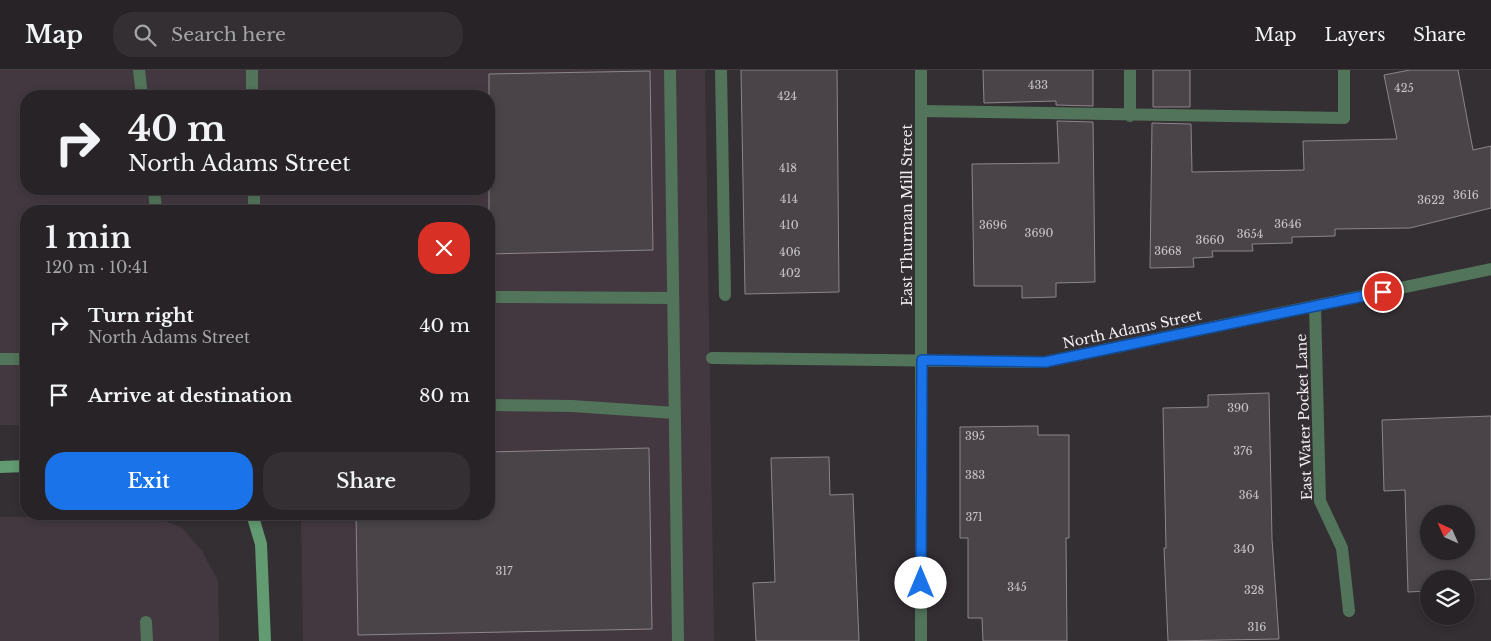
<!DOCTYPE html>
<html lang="en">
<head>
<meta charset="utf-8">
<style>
  body { margin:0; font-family:"Libre Baskerville",serif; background:#332f32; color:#f1f3f6; height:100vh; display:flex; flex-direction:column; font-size:19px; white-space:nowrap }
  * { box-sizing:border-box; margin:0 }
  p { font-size:16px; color:#a4a4a7 }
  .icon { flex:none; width:28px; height:28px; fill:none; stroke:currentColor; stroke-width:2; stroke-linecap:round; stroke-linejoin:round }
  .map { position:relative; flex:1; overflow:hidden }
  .panel { position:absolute; left:20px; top:135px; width:475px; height:315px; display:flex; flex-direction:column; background:#272326; border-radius:20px; box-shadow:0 2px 8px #0003,0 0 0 1px #434043 }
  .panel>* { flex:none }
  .guide { position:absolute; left:20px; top:20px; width:475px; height:105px; border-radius:20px; box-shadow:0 2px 8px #0003,0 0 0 1px #434043; background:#272326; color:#f1f3f6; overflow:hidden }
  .needle { width:32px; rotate:315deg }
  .tools { position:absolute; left:1420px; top:435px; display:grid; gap:10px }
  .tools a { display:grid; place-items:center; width:55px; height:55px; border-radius:50%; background:#272326; box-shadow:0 2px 8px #0003,0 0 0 1px #434043; font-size:25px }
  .pin { position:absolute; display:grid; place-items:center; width:42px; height:42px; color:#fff; margin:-21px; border:2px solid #fff; border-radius:50%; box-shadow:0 1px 5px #0007 }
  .me { position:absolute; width:55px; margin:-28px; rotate:0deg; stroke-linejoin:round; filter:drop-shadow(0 0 4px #0008) }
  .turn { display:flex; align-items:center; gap:18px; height:105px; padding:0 25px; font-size:22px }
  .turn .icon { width:65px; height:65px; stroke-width:2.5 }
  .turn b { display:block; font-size:35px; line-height:42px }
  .round { display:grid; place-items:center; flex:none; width:52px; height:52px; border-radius:20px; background:#332f32 }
  .headline { display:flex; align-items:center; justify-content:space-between; height:85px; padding:0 25px }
  h1 { font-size:30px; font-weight:600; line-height:38px }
  .primary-button { display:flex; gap:10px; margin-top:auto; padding:10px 25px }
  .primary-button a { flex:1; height:58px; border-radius:20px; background:#1a73e8; color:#fff; font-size:20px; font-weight:600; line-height:58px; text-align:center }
  .primary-button a+a { background:#332f32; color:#f1f3f6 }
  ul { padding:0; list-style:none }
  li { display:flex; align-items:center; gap:15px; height:70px; padding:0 25px }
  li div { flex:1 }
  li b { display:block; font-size:19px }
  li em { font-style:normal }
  header { display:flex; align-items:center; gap:30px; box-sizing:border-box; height:70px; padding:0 25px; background:#272326; border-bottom:1px solid #434043 }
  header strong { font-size:24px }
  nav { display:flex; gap:28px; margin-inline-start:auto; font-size:18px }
  .search { width:350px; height:45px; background:#332f32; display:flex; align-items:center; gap:12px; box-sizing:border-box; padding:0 18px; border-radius:20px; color:#a4a4a7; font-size:19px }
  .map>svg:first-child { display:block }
  .built { fill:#433840; fill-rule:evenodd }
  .building { fill:#4a4449; stroke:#8c868b; fill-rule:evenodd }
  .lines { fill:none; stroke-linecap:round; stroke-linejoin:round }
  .lane { stroke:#52745a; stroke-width:12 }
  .street { stroke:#52745a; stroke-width:12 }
  .secondary { stroke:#629a71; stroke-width:12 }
  .route-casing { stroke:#114b97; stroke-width:12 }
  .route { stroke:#1a73e8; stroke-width:9 }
  .labels { text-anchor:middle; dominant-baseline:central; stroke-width:4; stroke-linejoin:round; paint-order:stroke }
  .number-label { font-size:11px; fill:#c9c5c8 }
  .street-label { font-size:14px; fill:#f3f0f2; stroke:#342f33 }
</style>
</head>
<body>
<header>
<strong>Map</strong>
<div class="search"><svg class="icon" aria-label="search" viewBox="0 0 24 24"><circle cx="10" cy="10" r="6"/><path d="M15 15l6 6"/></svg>Search here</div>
<nav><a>Map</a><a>Layers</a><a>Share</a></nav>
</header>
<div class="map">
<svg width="1491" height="571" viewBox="0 0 1491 571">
  <rect width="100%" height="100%" fill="#342f33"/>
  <!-- built -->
  <path class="built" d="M 0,0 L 705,0 L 714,571 L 303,571 L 301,444 L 489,444 L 489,141 L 26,141 L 26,355 L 0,355 ZM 26,26 L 489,26 L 489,119 L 26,119 Z
    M 154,446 L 182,458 L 202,481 L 218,511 L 219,571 L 0,571 L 0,447 Z"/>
  <!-- building -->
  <path class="building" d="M 741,0 L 837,0 L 839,222 L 745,224 Z
    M 983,0 L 1093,0 L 1093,36 L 1056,35 L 1056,31 L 984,33 Z
    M 1153,0 L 1190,0 L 1190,37 L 1153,37 Z
    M 1410,0 L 1458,0 L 1473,80 L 1491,76 L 1491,138 L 1410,158 L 1335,159 L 1335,166 L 1292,167 L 1292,173 L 1252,174 L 1253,181 L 1212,181 L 1213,187 L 1193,188 L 1194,197 L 1150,198 L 1152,53 L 1191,54 L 1192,102 L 1304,100 L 1303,71 L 1397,69 L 1384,5 Z
    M 650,1 L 653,180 L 489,184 L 489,4 Z
    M 1057,51 L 1093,52 L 1095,212 L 1056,213 L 1056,227 L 1022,228 L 1022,216 L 974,216 L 972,94 L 1059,93 Z
    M 1269,323 L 1272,469 L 1279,569 L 1168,571 L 1164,478 L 1166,478 L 1163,338 L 1208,337 L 1208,325 Z
    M 1491,346 L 1491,509 L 1470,510 L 1470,520 L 1466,520 L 1466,509 L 1429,509 L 1429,521 L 1408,522 L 1405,420 L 1384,421 L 1382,350 ZM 1429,444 L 1466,444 L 1466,481 L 1429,481 Z
    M 1038,356 L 1038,365 L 1069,365 L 1069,468 L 1066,468 L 1067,571 L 983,571 L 982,548 L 968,548 L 968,468 L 960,468 L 960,357 Z
    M 649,378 L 652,559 L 358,565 L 356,444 L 489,444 L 489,382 Z
    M 829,387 L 830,425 L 853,424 L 859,571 L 756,571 L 753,513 L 775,512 L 771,388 Z"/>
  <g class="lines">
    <!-- lane -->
    <path class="lane" d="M 139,0 L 142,26
      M 252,0 L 252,26
      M 670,0 L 678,571
      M 721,0 L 725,225
      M 1130,0 L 1130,46
      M 922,41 L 1344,48
      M 154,119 L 156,141
      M 254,119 L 254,141
      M 489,227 L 673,228
      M 0,289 L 26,289
      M 489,335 L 572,336 L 675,343
      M 146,552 L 147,571"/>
    <!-- street -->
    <path class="street" d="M 1344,0 L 1344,48
      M 1315,236 L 1320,431 L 1342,478 L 1349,541
      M 712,288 L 1045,292 L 1491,199
      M 921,571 L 921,0"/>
    <!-- secondary -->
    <path class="secondary" d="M 0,397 L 26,396
      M 252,444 L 261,474 L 265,571"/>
  </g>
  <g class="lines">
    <!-- route casing -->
    <g class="route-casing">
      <path id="route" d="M 921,513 L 922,290 L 1045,292 L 1383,222"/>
    </g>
    <!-- route -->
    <use href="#route" class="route"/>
  </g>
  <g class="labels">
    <!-- number labels -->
    <g class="number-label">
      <text x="1038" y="15">433</text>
      <text x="1404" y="18">425</text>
      <text x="787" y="26">424</text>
      <text x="788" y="98">418</text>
      <text x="1466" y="125">3616</text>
      <text x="789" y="129">414</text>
      <text x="1431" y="130">3622</text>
      <text x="1288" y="154">3646</text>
      <text x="789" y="155">410</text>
      <text x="993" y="155">3696</text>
      <text x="1039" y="163">3690</text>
      <text x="1250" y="164">3654</text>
      <text x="1210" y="170">3660</text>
      <text x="1168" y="181">3668</text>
      <text x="790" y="182">406</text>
      <text x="790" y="203">402</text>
      <text x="1238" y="338">390</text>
      <text x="975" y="366">395</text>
      <text x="1243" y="381">376</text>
      <text x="975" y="405">383</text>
      <text x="1249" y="425">364</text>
      <text x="974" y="447">371</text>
      <text x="1244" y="479">340</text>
      <text x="504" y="501">317</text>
      <text x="1017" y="517">345</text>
      <text x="1254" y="520">328</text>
      <text x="1257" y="557">316</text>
    </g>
    <!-- street labels -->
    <g class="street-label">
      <text transform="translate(907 145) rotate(-90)">East Thurman Mill Street</text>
      <text transform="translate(1132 259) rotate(-12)">North Adams Street</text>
      <text transform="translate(1304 347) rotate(-92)">East Water Pocket Lane</text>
    </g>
  </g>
</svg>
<div class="tools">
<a><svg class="needle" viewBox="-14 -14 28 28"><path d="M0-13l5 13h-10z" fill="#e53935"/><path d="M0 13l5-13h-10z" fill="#a4a4a7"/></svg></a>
<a><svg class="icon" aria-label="layers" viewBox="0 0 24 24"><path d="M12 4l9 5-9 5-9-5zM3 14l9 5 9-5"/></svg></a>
</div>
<div class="pin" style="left:1383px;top:222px;background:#d93025"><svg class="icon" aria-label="arrive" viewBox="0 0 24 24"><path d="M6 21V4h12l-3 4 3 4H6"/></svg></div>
<svg class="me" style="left:921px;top:513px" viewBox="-20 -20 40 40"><circle r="19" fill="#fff"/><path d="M0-13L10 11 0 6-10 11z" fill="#1a73e8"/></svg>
<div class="guide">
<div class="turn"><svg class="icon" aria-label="right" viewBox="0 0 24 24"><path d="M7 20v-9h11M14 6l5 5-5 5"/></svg><div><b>40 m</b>North Adams Street</div></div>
</div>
<section class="panel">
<div class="headline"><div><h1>1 min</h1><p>120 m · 10:41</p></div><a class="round" style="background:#d93025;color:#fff"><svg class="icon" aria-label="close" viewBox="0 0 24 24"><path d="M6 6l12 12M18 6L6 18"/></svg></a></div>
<ul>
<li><svg class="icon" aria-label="right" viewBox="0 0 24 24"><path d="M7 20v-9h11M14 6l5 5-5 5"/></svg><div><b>Turn right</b><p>North Adams Street</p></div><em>40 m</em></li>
<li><svg class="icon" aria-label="arrive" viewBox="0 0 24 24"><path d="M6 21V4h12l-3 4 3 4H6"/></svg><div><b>Arrive at destination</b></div><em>80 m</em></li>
</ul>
<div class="primary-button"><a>Exit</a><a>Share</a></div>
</section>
</div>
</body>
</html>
